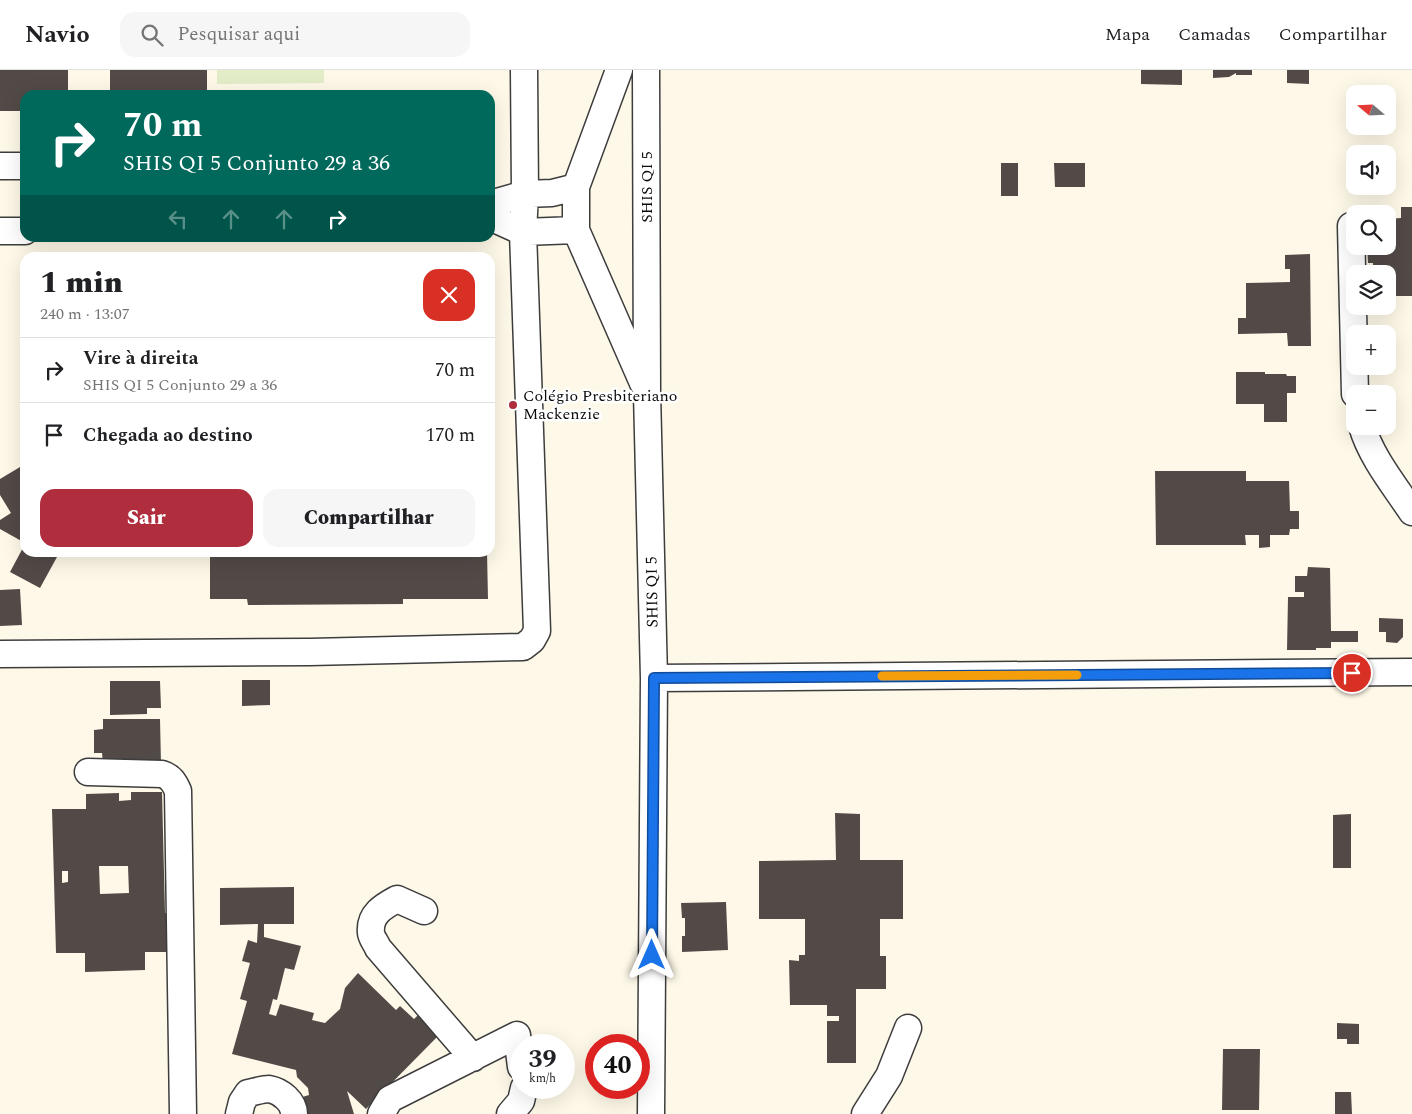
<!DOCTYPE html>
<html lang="pt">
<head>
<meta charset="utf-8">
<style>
  body { margin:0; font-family:Spectral,serif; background:#f6f6f6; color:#202124; height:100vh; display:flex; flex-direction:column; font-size:19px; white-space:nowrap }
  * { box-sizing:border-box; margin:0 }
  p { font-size:16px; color:#757577 }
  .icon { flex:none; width:28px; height:28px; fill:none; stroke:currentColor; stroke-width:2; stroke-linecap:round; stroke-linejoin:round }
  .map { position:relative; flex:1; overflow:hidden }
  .details { position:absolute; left:20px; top:182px; width:475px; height:305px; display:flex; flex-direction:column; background:#fff; border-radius:15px; box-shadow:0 5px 20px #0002 }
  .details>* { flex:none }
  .banner { position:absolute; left:20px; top:20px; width:475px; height:152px; border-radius:15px; box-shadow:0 5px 20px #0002; background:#00695c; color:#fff; overflow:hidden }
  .needle { width:32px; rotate:289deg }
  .fabs { position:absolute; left:1346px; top:15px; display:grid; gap:10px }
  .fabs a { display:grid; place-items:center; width:50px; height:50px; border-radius:10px; background:#fff; box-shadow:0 5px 20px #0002; font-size:25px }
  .speed { position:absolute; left:510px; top:964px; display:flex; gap:10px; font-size:25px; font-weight:700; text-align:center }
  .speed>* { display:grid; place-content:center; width:65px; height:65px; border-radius:50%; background:#fff; box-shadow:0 5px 20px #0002; line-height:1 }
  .speed small { font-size:12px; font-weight:400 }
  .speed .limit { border:8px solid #d22; background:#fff; color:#111 }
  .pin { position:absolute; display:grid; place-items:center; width:42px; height:42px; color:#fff; margin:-21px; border:2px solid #fff; border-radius:50%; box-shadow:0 1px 5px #0007 }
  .me { position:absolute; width:55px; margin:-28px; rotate:0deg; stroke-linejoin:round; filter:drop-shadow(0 0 4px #0008) }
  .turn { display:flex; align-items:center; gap:18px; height:105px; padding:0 20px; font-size:22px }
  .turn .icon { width:65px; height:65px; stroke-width:2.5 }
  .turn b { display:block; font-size:35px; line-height:42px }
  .lanes { display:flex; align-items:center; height:48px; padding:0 20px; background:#0003; justify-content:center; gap:25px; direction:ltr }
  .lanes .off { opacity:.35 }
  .round { display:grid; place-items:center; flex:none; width:52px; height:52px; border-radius:15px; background:#f6f6f6 }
  .overview { display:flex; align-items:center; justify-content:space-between; height:85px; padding:0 20px }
  h1 { font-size:30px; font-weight:800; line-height:38px }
  .primary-button { display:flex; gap:10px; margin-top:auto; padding:10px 20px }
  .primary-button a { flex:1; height:58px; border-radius:15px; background:#af2d3d; color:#fff; font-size:20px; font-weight:800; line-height:58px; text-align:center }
  .primary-button a+a { background:#f6f6f6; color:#202124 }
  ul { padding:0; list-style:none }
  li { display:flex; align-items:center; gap:15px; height:65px; padding:0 20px; border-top:1px solid #e0e0e0 }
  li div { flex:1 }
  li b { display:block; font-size:19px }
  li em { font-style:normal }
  header { display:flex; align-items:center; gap:30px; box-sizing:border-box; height:70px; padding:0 25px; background:#fff; border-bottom:1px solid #e0e0e0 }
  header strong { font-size:24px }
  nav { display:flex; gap:28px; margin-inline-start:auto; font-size:18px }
  .search { width:350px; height:45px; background:#f6f6f6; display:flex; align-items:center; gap:12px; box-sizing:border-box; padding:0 18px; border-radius:15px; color:#757577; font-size:19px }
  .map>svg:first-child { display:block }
  .pitch { fill:#e2ecc6 }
  .building { fill:#524a47; fill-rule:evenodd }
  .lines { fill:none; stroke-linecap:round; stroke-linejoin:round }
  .minor-casing { stroke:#3d3d3d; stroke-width:29 }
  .minor { stroke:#fff; stroke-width:26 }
  .route-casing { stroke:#114b97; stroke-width:12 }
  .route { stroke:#1a73e8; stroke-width:9 }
  .slow { stroke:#f59e0b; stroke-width:9 }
  .poi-dot { fill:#af2d3d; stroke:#fff; stroke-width:2 }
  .labels { text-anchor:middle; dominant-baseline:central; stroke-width:5; stroke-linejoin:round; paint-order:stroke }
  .street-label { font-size:16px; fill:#0a0a0a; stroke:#fff }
  .poi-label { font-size:16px; fill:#0a0a0a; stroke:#fff; text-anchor:start }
</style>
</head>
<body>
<header>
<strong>Navio</strong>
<div class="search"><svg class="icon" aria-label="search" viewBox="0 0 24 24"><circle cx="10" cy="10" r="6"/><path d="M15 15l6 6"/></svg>Pesquisar aqui</div>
<nav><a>Mapa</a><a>Camadas</a><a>Compartilhar</a></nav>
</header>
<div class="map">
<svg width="1412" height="1044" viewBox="0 0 1412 1044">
  <rect width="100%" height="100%" fill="#fef8e8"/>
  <!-- pitch -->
  <path class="pitch" d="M 217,0 L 324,0 L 324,13 L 217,14 Z"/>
  <!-- building -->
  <path class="building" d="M 0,0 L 68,0 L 68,25 L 25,25 L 25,41 L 0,41 Z
    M 110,0 L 207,0 L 207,25 L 110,25 Z
    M 1141,0 L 1182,0 L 1182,15 L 1141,14 Z
    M 1213,0 L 1252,0 L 1252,5 L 1236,5 L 1236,3 L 1229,7 L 1213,8 Z
    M 1287,0 L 1309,0 L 1309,14 L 1287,13 Z
    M 1001,93 L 1018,93 L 1018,126 L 1001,126 Z
    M 1054,93 L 1085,93 L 1085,117 L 1055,117 Z
    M 1401,137 L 1412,137 L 1412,226 L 1388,226 L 1388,204 L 1373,204 L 1373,193 L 1368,193 L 1367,176 L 1388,176 L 1388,149 L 1401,148 Z
    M 1310,184 L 1311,276 L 1288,276 L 1287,263 L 1238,264 L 1238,248 L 1246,248 L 1246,213 L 1290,212 L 1290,199 L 1285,199 L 1285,185 Z
    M 1236,302 L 1265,302 L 1265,304 L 1286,304 L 1287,306 L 1296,306 L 1296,323 L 1287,323 L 1287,352 L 1264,352 L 1264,334 L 1236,334 Z
    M 25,394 L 25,473 L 0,459 L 0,450 L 11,443 L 0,425 L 0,409 Z
    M 1155,401 L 1246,401 L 1246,411 L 1289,411 L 1290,441 L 1299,441 L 1299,459 L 1290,459 L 1289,465 L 1270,465 L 1270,477 L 1259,478 L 1259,465 L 1245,465 L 1246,475 L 1156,475 Z
    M 25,474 L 25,482 L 61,482 L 57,487 L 40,518 L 10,502 Z
    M 210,482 L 487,482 L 488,529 L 403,529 L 403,534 L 248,535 L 247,529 L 210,529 Z
    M 1308,497 L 1330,498 L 1331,561 L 1358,561 L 1358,572 L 1331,572 L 1331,578 L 1316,578 L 1316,580 L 1287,580 L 1288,527 L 1304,527 L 1304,522 L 1295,522 L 1295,506 L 1307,506 Z
    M 20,519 L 22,555 L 0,556 L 0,520 Z
    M 1379,548 L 1403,549 L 1403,567 L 1397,573 L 1386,572 L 1386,562 L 1379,562 Z
    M 242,610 L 270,610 L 270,635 L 242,636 Z
    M 110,611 L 160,611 L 161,638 L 147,638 L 147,644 L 110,645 Z
    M 103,649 L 160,649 L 161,694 L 103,693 L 102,683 L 94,683 L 94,660 L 103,659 Z
    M 131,722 L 162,722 L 165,843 L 169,843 L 170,882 L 145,882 L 145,900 L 85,902 L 85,883 L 56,883 L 52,739 L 86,739 L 86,724 L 119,723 L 119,731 L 131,730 ZM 99,796 L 128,796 L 129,823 L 100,824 ZM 62,801 L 68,801 L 68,812 L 62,813 Z
    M 835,743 L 860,744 L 860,790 L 903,790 L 903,849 L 880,849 L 880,886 L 886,886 L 886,919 L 856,919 L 856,993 L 827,993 L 827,951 L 839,951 L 839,946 L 827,946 L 827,935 L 790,935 L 789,890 L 799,891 L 799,885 L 805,885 L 805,849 L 759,849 L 759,791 L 836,790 Z
    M 1351,744 L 1351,798 L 1333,798 L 1333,745 Z
    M 294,817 L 294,854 L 264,854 L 264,867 L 301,876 L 294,900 L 285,898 L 277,930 L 273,929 L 269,944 L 276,946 L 280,934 L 314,943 L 312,950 L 325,953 L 340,939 L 345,918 L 358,903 L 396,940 L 400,936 L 414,949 L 418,945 L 439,965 L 366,1039 L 347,1021 L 354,1044 L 296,1044 L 292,1030 L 309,1025 L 308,1018 L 297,1007 L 296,1000 L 232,984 L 247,931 L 240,929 L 250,893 L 242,891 L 248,870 L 257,873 L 258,854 L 220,855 L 220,818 Z
    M 726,832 L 728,880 L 682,882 L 682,866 L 685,866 L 685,848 L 682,848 L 681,833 Z
    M 1337,953 L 1359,954 L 1359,974 L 1347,974 L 1347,969 L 1337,969 Z
    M 1223,979 L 1260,979 L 1259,1040 L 1222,1040 Z
    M 1335,1022 L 1351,1022 L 1352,1044 L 1335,1044 Z"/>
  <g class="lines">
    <!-- minor casing -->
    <g class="minor-casing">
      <path id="minor" d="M 619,0 L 576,117 L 576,160 L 643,313
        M 646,0 L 647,323 L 654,608 L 651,1044
        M 0,96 L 25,96
        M 490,134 L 525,124 L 552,123 L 576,117
        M 490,147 L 523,162 L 576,160
        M 1351,156 L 1355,324
        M 0,161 L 25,161
        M 1362,356 C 1371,387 1394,415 1412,442
        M 0,584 L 310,582 L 523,577 L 532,570 L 537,561 L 523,162 L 525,124 L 524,0
        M 654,608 L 1412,602
        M 88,702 L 162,704 C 171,707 174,712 178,721 L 183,1044
        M 424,841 L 397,829 C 384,836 369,844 371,863 C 371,867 376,873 378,878 L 473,988
        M 239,1044 L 242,1032 L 248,1023 C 254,1022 263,1019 269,1019 C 281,1021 294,1032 294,1044
        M 381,1044 L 390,1029 L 517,965 L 521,997
        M 510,1044 L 521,1031 L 524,1018
        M 865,1044 L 889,1006 L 908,958"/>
    </g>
    <!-- minor -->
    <use href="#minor" class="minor"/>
  </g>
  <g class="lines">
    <!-- route casing -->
    <g class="route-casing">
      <path id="route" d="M 652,885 L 654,608 L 1352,603"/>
    </g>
    <!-- route -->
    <use href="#route" class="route"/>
    <!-- slow -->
    <path class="slow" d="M 882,606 L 1077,605"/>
  </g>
  <!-- markers -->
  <circle class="poi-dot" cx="513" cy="335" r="5"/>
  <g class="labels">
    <!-- street labels -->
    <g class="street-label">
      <text transform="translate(647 117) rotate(-90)">SHIS QI 5</text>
      <text transform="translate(652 522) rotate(-91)">SHIS QI 5</text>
    </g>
    <!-- poi labels -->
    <g class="poi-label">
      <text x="523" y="326">Colégio Presbiteriano<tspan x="523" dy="18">Mackenzie</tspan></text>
    </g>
  </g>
</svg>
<div class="fabs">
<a><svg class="needle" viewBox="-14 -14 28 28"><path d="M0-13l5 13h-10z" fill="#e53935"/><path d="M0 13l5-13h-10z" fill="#757577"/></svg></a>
<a><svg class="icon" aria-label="sound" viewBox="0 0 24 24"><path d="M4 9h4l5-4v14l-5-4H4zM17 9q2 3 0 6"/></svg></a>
<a><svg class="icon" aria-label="search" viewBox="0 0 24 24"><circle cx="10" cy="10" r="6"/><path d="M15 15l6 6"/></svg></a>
<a><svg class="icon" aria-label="layers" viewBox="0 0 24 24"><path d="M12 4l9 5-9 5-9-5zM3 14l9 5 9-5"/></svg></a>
<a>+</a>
<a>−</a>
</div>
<div class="speed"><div>39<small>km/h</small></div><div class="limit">40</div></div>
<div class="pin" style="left:1352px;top:603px;background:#d93025"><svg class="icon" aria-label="arrive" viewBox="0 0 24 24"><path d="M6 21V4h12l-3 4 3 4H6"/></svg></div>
<svg class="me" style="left:652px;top:885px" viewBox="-20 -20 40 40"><path d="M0-17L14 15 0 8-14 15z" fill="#1a73e8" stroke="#fff" stroke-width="4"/></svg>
<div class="banner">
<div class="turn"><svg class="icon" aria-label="right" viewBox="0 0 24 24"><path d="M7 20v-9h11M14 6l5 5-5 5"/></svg><div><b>70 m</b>SHIS QI 5 Conjunto 29 a 36</div></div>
<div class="lanes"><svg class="icon off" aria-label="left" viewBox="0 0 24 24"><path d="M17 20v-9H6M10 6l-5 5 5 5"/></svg><svg class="icon off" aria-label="ahead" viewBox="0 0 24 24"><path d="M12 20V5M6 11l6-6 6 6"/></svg><svg class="icon off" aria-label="ahead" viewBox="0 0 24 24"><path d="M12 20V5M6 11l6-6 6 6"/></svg><svg class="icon" aria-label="right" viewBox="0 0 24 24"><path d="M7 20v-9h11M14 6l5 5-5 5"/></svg></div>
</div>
<section class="details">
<div class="overview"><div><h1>1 min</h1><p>240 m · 13:07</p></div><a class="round" style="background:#d93025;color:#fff"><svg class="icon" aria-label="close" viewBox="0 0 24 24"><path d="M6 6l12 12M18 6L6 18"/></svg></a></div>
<ul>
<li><svg class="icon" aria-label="right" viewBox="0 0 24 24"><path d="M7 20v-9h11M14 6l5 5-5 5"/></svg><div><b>Vire à direita</b><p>SHIS QI 5 Conjunto 29 a 36</p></div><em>70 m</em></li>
<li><svg class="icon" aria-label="arrive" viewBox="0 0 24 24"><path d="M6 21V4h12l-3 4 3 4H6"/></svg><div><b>Chegada ao destino</b></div><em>170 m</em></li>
</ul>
<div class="primary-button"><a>Sair</a><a>Compartilhar</a></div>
</section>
</div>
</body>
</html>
